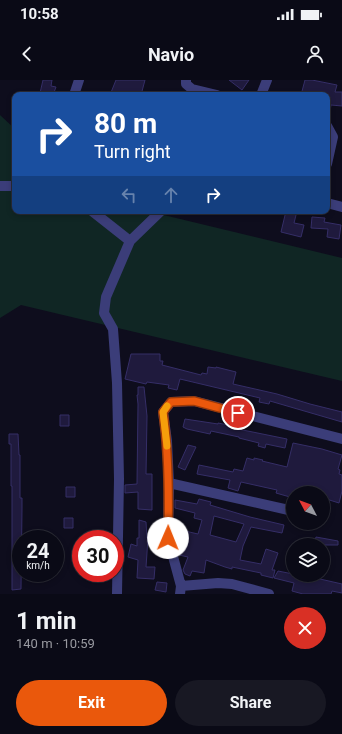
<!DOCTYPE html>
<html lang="en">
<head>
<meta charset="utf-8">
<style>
  body { margin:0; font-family:Roboto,sans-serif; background:#181823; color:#f1f3f6; height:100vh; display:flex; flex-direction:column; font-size:15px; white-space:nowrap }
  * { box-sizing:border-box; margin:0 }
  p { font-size:13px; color:#999aa1 }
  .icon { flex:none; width:22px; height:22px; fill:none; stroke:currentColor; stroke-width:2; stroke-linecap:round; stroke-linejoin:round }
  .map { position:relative; height:514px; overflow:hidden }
  .side { display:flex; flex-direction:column; background:#0a0a16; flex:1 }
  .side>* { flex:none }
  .guide { position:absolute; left:12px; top:12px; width:318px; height:122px; border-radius:8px; box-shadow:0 2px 6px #0003,0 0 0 1px #2a2b35; background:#1a4fa0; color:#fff; overflow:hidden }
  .needle { width:26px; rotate:311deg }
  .fabs { position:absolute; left:286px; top:406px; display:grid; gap:8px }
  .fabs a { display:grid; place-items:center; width:44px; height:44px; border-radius:50%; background:#0a0a16; box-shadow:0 2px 6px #0003,0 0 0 1px #2a2b35; font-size:20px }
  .speed { position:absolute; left:12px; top:450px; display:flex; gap:8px; font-size:20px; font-weight:700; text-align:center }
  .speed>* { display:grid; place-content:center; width:52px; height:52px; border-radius:50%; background:#0a0a16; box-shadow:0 2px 6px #0003,0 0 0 1px #2a2b35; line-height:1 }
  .speed small { font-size:10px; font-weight:400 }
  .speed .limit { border:6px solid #d22; background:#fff; color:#111 }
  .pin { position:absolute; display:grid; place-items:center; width:34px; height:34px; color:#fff; margin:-17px; border:2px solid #fff; border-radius:50%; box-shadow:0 1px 4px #0007 }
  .me { position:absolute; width:44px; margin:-22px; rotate:1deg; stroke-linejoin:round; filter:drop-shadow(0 0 3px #0008) }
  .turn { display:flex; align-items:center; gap:14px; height:84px; padding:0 16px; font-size:18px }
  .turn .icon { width:52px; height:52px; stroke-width:2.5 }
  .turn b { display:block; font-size:28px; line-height:34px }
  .lanes { display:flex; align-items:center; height:38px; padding:0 16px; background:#0003; justify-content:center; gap:20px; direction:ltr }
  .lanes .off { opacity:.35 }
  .round { display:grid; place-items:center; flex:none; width:42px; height:42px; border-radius:21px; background:#181823 }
  .overview { display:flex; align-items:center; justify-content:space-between; height:68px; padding:0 16px }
  h1 { font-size:24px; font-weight:700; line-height:30px }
  .button { display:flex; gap:8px; margin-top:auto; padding:8px 16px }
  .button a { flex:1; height:46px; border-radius:24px; background:#ea580c; color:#fff; font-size:16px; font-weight:700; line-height:46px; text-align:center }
  .button a+a { background:#181823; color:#f1f3f6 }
  .status { display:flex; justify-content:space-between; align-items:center; height:28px; padding:0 20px; background:#0a0a16; direction:ltr }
  .status svg { height:11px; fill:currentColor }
  header { display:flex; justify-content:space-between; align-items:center; height:52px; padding:0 16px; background:#0a0a16; font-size:18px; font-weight:700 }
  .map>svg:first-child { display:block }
  .green { fill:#102624 }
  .building { fill:#1f1a3d; stroke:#352e67; fill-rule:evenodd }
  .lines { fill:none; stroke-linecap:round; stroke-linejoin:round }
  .minor { stroke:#3b3d79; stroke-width:10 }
  .route-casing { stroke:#983908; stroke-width:10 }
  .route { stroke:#ea580c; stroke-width:7 }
  .slow { stroke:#f59e0b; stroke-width:7 }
</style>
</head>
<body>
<div class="status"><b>10:58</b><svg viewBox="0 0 49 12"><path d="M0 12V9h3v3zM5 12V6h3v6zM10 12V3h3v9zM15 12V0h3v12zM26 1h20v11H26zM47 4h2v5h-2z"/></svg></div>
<header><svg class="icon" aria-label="back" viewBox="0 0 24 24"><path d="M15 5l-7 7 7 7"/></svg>Navio<svg class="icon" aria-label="person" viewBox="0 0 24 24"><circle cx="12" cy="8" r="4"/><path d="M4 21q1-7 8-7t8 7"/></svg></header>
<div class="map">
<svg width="342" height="514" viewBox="0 0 342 514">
  <rect width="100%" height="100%" fill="#0e0d1d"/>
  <!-- green -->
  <path class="green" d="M 0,35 L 15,49 L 15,131 L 147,131 L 342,178 L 342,301 L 21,225 L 0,238 Z"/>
  <!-- building -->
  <path class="building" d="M 43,0 L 52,0 L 51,6 L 56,7 L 53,15 L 40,13 Z
    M 116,0 L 145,0 L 141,15 L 110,15 Z
    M 229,0 L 249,0 L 242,10 Z
    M 305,0 L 312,0 L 337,5 L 335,12 L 342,12 L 342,26 L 331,25 L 330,31 L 327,31 L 327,15 L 301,15 Z
    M 286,131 L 297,131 L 294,143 L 304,145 L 301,157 L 281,152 Z
    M 312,137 L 325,138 L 324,142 L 341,145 L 339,159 L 327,157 L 328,149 L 311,148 Z
    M 131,274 L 160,274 L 160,281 L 163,281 L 162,285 L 201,295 L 202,293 L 207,294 L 208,287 L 216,288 L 216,287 L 236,292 L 233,304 L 277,314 L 310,324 L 342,332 L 342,342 L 270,321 L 269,324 L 259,322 L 260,318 L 180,299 L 177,310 L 168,308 L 169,305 L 147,302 L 146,304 L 125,299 Z
    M 138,307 L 144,307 L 147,336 L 146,394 L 152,394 L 152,430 L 138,429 L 138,412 L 125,413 L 125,405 L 137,404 L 138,324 L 137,315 L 138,315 Z
    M 60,335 L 69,335 L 69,346 L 60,346 Z
    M 185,339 L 218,344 L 218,343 L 228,345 L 228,347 L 287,359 L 285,368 L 266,364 L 265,368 L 258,366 L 259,363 L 239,358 L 239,357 L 211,351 L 210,354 L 187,349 L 183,347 Z
    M 9,354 L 18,354 L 19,375 L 20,375 L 20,418 L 22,418 L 22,428 L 21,509 L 12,510 L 12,406 L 11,406 L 11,364 L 9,364 Z
    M 293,363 L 322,369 L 342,375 L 338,389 L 340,390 L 339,394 L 342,395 L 342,411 L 339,423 L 323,418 L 323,413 L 293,413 L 293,417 L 291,416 L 290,417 L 276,413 L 277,410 L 241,402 L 238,411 L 228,408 L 230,400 L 197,394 L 199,385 L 233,392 L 234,389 L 243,391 L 247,378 L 254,380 L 254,378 L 263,380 L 262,381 L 287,387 Z
    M 188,365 L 196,367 L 185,390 L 178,387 Z
    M 66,407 L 75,407 L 75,417 L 66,417 Z
    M 199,419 L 211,422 L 210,425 L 250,437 L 284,445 L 282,453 L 251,447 L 243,466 L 240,480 L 261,484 L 266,469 L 278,473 L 272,490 L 275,490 L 273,498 L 261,495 L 261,493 L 232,487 L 232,489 L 225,487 L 206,480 L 204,493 L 192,491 L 190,496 L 185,494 L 183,490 L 188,477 L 179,475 L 179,474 L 185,451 L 198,454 L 202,440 L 194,438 L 195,433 L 175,428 L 175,420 L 197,424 ZM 214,436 L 244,444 L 236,462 L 210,455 Z
    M 64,438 L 73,438 L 73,448 L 64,448 Z
    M 139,440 L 146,442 L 147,458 L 148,458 L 146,487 L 155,487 L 154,499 L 137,498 L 138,480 L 128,477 L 131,464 L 137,466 L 137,458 L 139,458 Z
    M 316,457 L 338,461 L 338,465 L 314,465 Z
    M 278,491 L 293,494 L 293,495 L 321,495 L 320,499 L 342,504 L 342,513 L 332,511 L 331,514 L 303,514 L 292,511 L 294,503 L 274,498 Z
    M 157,502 L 167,503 L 166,512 L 155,510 Z"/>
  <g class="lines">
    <!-- minor -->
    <path class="minor" d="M 186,0 L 186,4 L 192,9 L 217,15
      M 74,15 L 79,0
      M 261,15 L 267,0
      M 327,46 L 333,57 L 327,84
      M 0,106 L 15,106
      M 327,123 L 342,127
      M 92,131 L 130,161
      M 169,403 L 293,431
      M 181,506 L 218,503 L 232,504 L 269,514
      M 117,514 L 119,399 L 117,303 L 113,249 L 104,233 L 106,217 L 130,161 L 161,131
      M 180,514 L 181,506 L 168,458 L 169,403 L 167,361 L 163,332 L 171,322 L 194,321 L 342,359"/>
  </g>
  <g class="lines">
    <!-- route casing -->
    <g class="route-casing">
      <path id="route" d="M 168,458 C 169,416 169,374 163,332 L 171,322 L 194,321 L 238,333"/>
    </g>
    <!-- route -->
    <use href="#route" class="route"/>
    <!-- slow -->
    <path class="slow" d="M 167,366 L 163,332 L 167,326"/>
  </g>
</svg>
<div class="fabs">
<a><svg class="needle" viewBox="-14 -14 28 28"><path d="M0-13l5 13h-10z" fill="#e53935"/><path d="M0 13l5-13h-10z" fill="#999aa1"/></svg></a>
<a><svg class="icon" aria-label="layers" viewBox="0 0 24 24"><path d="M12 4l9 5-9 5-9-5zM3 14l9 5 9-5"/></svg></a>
</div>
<div class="speed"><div>24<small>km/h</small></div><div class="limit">30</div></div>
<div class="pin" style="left:238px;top:333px;background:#d93025"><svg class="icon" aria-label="arrive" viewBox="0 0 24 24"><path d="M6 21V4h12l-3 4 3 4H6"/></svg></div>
<svg class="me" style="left:168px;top:458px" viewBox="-20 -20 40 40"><circle r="19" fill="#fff"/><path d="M0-13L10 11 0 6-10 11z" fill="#ea580c"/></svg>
<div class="guide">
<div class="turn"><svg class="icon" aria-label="right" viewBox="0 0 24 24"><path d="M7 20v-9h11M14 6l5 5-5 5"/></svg><div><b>80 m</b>Turn right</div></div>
<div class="lanes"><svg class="icon off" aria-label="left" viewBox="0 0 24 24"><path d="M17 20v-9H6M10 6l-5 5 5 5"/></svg><svg class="icon off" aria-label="ahead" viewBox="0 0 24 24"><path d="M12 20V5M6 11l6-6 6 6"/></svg><svg class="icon" aria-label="right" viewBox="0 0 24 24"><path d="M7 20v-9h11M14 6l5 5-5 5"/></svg></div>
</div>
</div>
<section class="side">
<div class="overview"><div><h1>1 min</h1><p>140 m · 10:59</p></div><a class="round" style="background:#d93025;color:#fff"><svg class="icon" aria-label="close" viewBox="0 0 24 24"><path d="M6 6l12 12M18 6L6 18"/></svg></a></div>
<div class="button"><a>Exit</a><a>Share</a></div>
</section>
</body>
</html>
